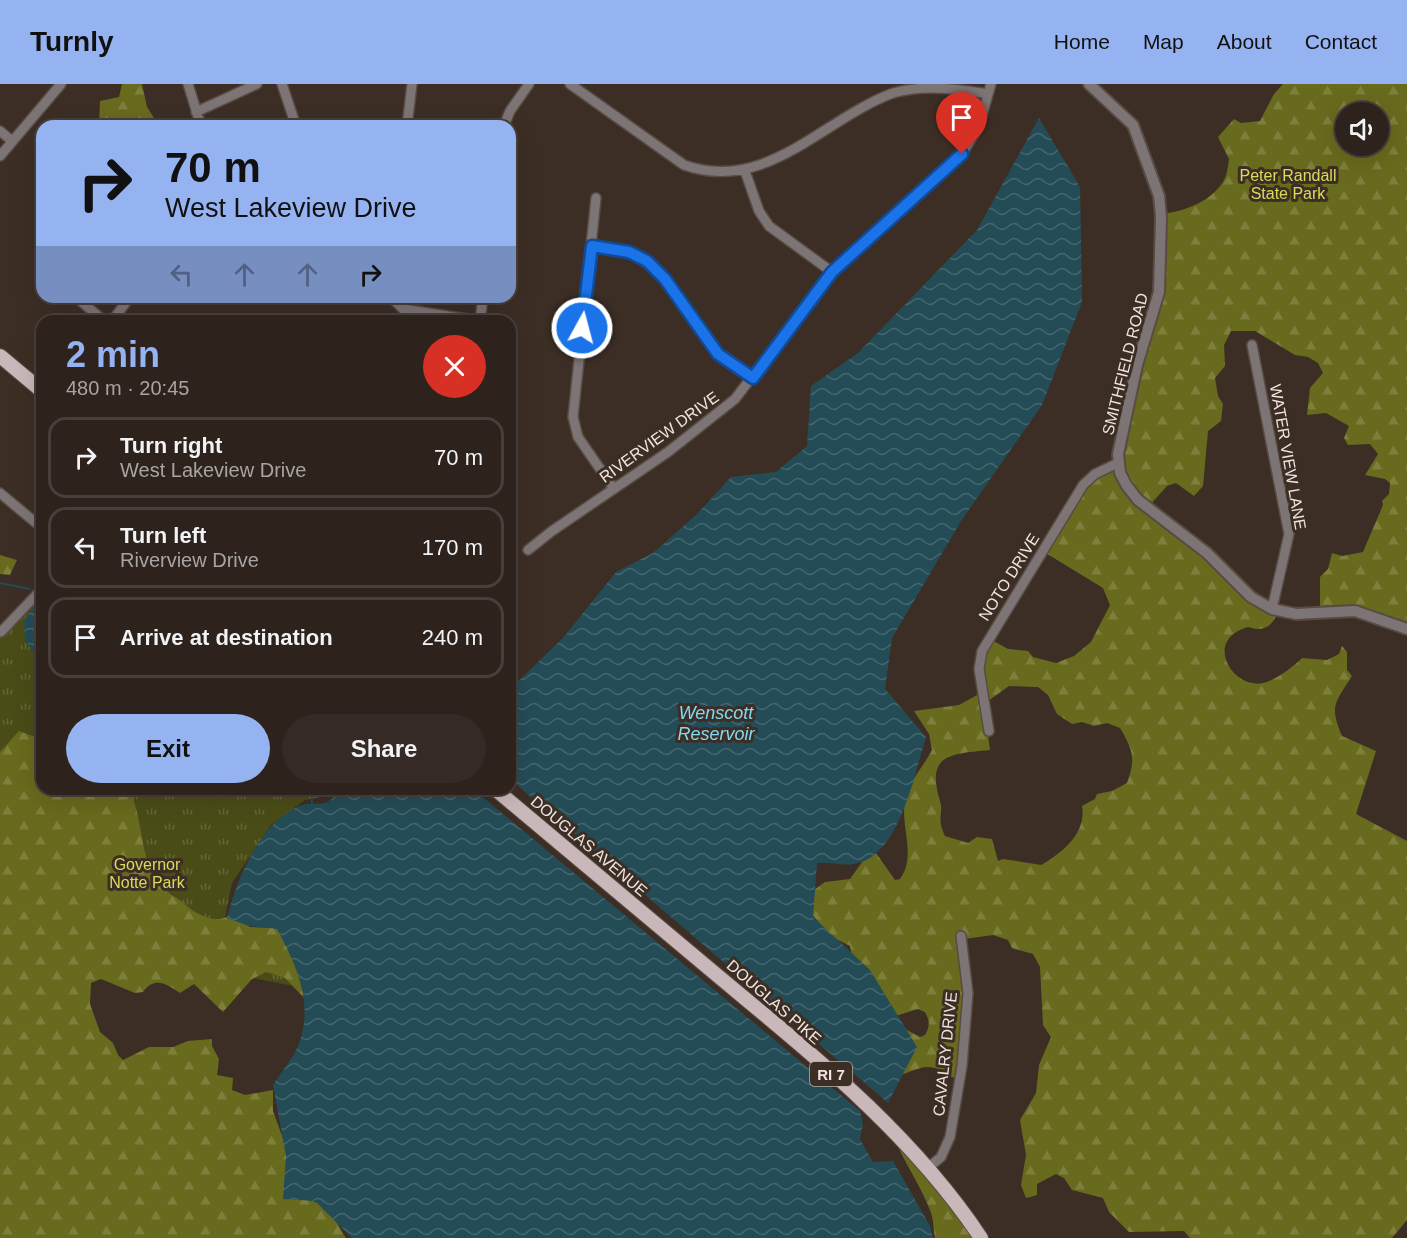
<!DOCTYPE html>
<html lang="en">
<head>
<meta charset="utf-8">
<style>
  body { margin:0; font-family:Arial,sans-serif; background:#352a25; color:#f1f3f6; height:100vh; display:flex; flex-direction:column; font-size:22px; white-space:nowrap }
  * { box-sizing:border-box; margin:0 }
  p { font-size:20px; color:#a7a4a3 }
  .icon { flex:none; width:33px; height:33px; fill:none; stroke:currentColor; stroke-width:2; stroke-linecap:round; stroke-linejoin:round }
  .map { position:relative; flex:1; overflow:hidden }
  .side { position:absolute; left:36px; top:231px; width:480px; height:480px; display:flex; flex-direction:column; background:#2d221c; border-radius:18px; box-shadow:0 6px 24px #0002,0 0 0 2px #483f3b }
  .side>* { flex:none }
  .hud { position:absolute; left:36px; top:36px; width:480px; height:183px; border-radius:18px; box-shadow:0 6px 24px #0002,0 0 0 2px #483f3b; background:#95b2f1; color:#111; overflow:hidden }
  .fabs { position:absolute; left:1335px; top:18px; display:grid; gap:12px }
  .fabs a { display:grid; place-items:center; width:54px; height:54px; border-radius:50%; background:#2d221c; box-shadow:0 6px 24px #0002,0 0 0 2px #483f3b; font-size:30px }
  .pin { position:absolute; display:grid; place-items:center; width:51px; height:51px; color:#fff; margin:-62px -26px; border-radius:50% 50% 50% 0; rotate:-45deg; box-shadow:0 0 6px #0007 }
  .pin .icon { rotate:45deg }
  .me { position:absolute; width:66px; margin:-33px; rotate:7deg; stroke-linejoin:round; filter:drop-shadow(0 0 4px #0008) }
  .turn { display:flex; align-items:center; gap:21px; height:126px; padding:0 30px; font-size:27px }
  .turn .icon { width:78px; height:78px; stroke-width:2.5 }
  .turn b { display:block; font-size:42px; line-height:51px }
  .lanes { display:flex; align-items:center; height:57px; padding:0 30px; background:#0003; justify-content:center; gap:30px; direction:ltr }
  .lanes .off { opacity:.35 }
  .round { display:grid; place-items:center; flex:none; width:63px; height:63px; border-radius:32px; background:#352a25 }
  .overview { display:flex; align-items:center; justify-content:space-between; height:102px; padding:0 30px }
  h1 { font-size:36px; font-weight:600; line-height:45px; color:#95b2f1 }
  .action { display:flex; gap:12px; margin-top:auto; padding:12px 30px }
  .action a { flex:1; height:69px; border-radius:36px; background:#95b2f1; color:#111; font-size:24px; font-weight:600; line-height:69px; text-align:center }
  .action a+a { background:#352a25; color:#f1f3f6 }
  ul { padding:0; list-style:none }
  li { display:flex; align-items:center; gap:18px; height:81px; margin:0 12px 9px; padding:0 18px; border:3px solid #483f3b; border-radius:18px }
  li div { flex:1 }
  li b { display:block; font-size:22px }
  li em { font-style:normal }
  header { display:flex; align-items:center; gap:36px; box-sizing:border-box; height:84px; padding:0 30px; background:#95b2f1; color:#111 }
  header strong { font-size:28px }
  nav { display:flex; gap:33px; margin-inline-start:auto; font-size:21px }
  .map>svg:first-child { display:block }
  .grass { fill:url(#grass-tufts) }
  .forest { fill:url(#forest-firs); fill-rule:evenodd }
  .pitch { fill:#4a4c17 }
  .water { fill:url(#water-waves) }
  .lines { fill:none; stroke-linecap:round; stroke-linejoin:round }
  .stream { stroke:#244c57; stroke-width:2 }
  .minor-casing { stroke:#584b43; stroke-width:12 }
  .tertiary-casing { stroke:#584b43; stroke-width:14 }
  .primary-casing { stroke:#584b43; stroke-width:16 }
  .minor { stroke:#7d7475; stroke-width:9 }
  .tertiary { stroke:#7d7475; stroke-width:10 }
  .primary { stroke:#cab7b9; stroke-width:14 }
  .route-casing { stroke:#114b97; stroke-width:15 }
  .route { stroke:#1a73e8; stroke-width:10 }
  .labels { text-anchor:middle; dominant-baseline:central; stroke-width:6; stroke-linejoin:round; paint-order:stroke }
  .shield { fill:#3c2e25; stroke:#b9aea7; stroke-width:1.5 }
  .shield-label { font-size:15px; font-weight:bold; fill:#eee5df }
  .park-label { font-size:16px; fill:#d8dc5a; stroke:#3c2e25 }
  .street-label { font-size:16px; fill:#eee5df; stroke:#3c2e25 }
  .water-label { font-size:18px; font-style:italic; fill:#82d9f2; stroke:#3c2e25 }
</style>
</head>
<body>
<header>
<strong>Turnly</strong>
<nav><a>Home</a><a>Map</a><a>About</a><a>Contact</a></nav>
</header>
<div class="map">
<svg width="1407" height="1154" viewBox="0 0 1407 1154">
  <defs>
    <pattern id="grass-tufts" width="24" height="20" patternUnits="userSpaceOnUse" patternTransform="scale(1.5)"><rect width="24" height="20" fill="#4a4c17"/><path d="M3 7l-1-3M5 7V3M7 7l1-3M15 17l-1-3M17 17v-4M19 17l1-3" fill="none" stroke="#646638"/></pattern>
    <pattern id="forest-firs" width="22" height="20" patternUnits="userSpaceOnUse" patternTransform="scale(1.5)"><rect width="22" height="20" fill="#686a1d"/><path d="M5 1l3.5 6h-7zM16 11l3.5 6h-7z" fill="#7e7f3d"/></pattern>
    <pattern id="water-waves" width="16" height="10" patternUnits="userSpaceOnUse" patternTransform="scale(1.5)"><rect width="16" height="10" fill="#244c57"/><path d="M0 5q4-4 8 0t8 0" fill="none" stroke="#44666f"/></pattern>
  </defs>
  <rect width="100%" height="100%" fill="#3c2e25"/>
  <!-- grass -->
  <path class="grass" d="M 42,513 L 42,705 L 340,705 L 332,711 L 305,716 L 271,741 L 232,799 L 224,837 L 299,903 L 0,845 L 0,554 Z"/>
  <!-- forest -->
  <path class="forest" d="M 122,0 L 142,0 L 147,23 L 154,34 L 153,42 L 99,42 L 100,17 L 119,13 Z
    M 1283,0 L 1407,0 L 1407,541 L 1320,524 L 1320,493 L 1328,485 L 1332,469 L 1342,472 L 1363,468 L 1383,421 L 1382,417 L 1389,410 L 1390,399 L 1385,395 L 1365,391 L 1378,370 L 1370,360 L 1348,361 L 1344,354 L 1349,342 L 1326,329 L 1307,331 L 1310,304 L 1323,289 L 1318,279 L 1308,273 L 1295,271 L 1255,247 L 1231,247 L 1224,261 L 1225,282 L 1215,294 L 1218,312 L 1223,320 L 1221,337 L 1208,347 L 1203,402 L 1194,412 L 1176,399 L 1167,402 L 1149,422 L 1260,516 L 1279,524 C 1274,541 1265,549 1248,543 C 1202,556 1233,606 1263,599 C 1276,596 1293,583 1302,574 L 1327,576 L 1339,570 L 1342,562 L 1347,568 L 1347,586 L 1352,592 C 1335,619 1329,621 1342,652 L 1376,667 L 1356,730 L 1407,757 L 1407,1136 L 1392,1154 L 1190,1154 L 1184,1147 L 1129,1148 L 1109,1128 L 1103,1114 L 1072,1106 L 1064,1094 L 1056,1090 L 1037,1100 L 1037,1111 L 1026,1114 L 1021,1101 L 1026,1071 L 1020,1036 L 1036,1009 L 1039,981 L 1051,953 L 1043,941 L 1040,883 L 1033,870 L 1012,864 L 1008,856 L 993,851 L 964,855 L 970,891 L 962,995 C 949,995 946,987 935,984 C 920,980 910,990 896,992 L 905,945 L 920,953 L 925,951 C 930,942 930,937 925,928 L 918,925 L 886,935 L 852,873 L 850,862 L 830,852 L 811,829 L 814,806 L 825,798 L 850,795 L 865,774 L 876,769 L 895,796 L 900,795 C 917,771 900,743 905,716 C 910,696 923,683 932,666 L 929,650 L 914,627 L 959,621 L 979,610 L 980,588 L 990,555 L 1008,565 L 1028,567 L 1033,573 L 1056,579 L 1074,572 L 1091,558 L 1110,521 L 1103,504 L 1044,468 L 1091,391 L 1117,377 L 1151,239 L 1161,130 C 1183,128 1210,118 1223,98 C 1227,92 1228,82 1229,75 L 1218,53 L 1234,35 L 1241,39 L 1260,37 L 1274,10 ZM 1346,28 L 1378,28 L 1378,62 L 1346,62 ZM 1009,602 L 1038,603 L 1048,611 L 1057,630 L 1072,640 L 1082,638 L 1094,642 L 1107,639 L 1120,644 C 1133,666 1136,675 1127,699 L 1112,707 L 1097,710 L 1095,715 L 1082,722 C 1087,749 1062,769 1041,781 L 1003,775 L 998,777 L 992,755 L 977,753 L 968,759 L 945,752 C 936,733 944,730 940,717 C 925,669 952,670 990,666 L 984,620 Z
    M 0,471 L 17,476 L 10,491 L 0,490 Z
    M 19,647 L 32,652 L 39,651 L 42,654 L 42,705 L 129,705 C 148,745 135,790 178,815 C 185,819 190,826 197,829 C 209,835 220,839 231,830 L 250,843 L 276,844 L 281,849 L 304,895 L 307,917 L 285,894 L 266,888 L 252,895 L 223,928 L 194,900 L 180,909 C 166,900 155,892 143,908 L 135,909 L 101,895 L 91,899 L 90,920 L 100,948 L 113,959 L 118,971 L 123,976 L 149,963 L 173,963 L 188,957 L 212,955 L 212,962 L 219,975 L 217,991 L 233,994 L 232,1006 L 245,1011 L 273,1006 L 273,1027 L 305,1115 C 332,1121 332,1132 346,1154 L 0,1154 L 0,668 Z
    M 893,1051 L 985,1154 L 935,1154 C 933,1145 934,1135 930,1126 C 920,1100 903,1077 893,1051 Z"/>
  <!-- pitch -->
  <path class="pitch" d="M 183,705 L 226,705 L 214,720 C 197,721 194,718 183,705 Z"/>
  <!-- water -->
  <path class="water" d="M 1039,34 L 1080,103 L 1082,218 L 1042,321 L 961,437 L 892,554 L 885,605 L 926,653 C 914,690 900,773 854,780 C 842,782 829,778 817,779 L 813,833 L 870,886 L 917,963 L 888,1019 L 510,695 L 510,605 L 563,554 L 616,488 L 653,469 L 696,431 L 731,393 L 776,388 L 807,362 L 811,302 L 858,269 L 977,146 Z
    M 42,513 L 42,582 L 25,556 L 24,536 Z
    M 344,705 L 473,705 L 860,1027 L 863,1040 L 860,1055 L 873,1078 L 893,1077 L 930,1142 L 933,1154 L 352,1154 L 315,1117 L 283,1115 L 286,1072 L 273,1001 C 282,987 295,972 300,957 C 313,916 296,881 277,845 L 249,842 L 227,834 C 237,795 258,742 297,723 C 306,718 316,721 325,719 C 331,717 338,709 344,705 Z"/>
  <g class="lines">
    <!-- stream -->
    <path class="stream" d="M 0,499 L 30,505
      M 312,720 L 312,705"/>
    <!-- minor casing -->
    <g class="minor-casing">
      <path id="minor" d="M 188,0 L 201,42
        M 282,0 L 296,42
        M 570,0 L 684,81 C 766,110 823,35 893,9 C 924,0 957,5 988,10
        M 196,28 L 257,0
        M 407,42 L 412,0
        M 504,42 L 510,27 L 529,0
        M 0,47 L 12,57
        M 0,72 L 61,0
        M 745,87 L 759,127 L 769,142 L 832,188
        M 596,114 L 573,333 L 578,353 L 614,405
        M 592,161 L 629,168 L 658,186 L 718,270 L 752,294
        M 76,213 L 104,237
        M 391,213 L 403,225 L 480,237
        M 112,237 L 130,213
        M 480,237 L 483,213
        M 1252,261 L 1289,450 L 1272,525
        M 0,409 L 42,444
        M 528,466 L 552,447 L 668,368 L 735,315 L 832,188 L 962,70 L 979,42 L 991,0
        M 1,548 L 42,505
        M 989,647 L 979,585 L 982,567 L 1083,401 L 1095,390 L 1118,379
        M 928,1084 L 941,1073 L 950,1053 L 962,982 L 968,909 L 961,852"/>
    </g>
    <!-- tertiary casing -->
    <g class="tertiary-casing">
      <path id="tertiary" d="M 1089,0 L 1133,41 L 1159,112 L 1161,133 L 1159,208 L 1137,281 L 1118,370 L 1120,389 L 1127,402 L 1138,416 L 1207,469 L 1251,513 L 1272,525 L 1296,530 L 1355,527 L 1407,545"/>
    </g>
    <!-- primary casing -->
    <g class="primary-casing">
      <path id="primary" d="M 0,272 L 42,307
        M 495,705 C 570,767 644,830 718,892 C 813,971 912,1050 981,1154"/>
    </g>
    <!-- minor -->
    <use href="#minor" class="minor"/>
    <!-- tertiary -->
    <use href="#tertiary" class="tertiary"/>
    <!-- primary -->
    <use href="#primary" class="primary"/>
  </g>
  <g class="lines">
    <!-- route casing -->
    <g class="route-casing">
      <path id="route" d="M 582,244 L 592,162 L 629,168 L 647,177 L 665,195 L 718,270 L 753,294 L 832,188 L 962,70"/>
    </g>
    <!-- route -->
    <use href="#route" class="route"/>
  </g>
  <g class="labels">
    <!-- shield labels -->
    <rect class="shield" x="810" y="978" width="42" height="24" rx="4.5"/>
    <g class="shield-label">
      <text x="831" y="990">RI 7</text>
    </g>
    <!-- park labels -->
    <g class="park-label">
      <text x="1288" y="91">Peter Randall<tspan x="1288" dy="18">State Park</tspan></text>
      <text x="147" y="780">Governor<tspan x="147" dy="18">Notte Park</tspan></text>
    </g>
    <!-- street labels -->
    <g class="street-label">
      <text transform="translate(1125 280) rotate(-76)">SMITHFIELD ROAD</text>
      <text transform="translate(659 353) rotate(-36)">RIVERVIEW DRIVE</text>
      <text transform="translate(1288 373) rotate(80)">WATER VIEW LANE</text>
      <text transform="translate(1009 493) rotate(-58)">NOTO DRIVE</text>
      <text transform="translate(589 762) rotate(40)">DOUGLAS AVENUE</text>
      <text transform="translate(774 918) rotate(41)">DOUGLAS PIKE</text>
      <text transform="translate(945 970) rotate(-84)">CAVALRY DRIVE</text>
    </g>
    <!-- water labels -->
    <g class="water-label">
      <text x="716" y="629">Wenscott<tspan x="716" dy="21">Reservoir</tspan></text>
    </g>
  </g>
</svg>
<div class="fabs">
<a><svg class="icon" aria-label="sound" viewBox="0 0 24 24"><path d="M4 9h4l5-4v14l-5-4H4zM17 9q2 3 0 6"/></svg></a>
</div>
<div class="pin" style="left:962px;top:70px;background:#d93025"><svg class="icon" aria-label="arrive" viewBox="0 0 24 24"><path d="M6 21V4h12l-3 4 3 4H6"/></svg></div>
<svg class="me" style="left:582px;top:244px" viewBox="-20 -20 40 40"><circle r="17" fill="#1a73e8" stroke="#fff" stroke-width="3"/><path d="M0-11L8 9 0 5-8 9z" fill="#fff"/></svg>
<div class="hud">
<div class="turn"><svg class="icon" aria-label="right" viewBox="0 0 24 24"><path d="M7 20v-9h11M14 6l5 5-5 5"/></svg><div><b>70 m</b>West Lakeview Drive</div></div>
<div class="lanes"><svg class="icon off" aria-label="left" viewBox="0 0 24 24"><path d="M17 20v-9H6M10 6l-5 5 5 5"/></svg><svg class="icon off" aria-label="ahead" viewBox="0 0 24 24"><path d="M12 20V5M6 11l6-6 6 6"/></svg><svg class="icon off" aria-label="ahead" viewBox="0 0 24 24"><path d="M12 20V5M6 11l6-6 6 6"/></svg><svg class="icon" aria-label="right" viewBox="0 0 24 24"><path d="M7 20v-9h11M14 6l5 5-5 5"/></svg></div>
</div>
<section class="side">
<div class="overview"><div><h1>2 min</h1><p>480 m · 20:45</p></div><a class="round" style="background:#d93025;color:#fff"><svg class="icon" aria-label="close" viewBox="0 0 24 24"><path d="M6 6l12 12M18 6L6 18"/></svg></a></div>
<ul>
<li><svg class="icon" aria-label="right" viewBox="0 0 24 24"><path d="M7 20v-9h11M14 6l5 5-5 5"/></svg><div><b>Turn right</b><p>West Lakeview Drive</p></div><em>70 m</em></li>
<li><svg class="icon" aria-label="left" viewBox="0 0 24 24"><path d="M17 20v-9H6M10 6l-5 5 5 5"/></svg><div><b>Turn left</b><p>Riverview Drive</p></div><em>170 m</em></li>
<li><svg class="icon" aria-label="arrive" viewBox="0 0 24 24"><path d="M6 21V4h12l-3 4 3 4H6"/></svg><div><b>Arrive at destination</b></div><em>240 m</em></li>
</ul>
<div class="action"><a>Exit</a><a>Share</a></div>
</section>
</div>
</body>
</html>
